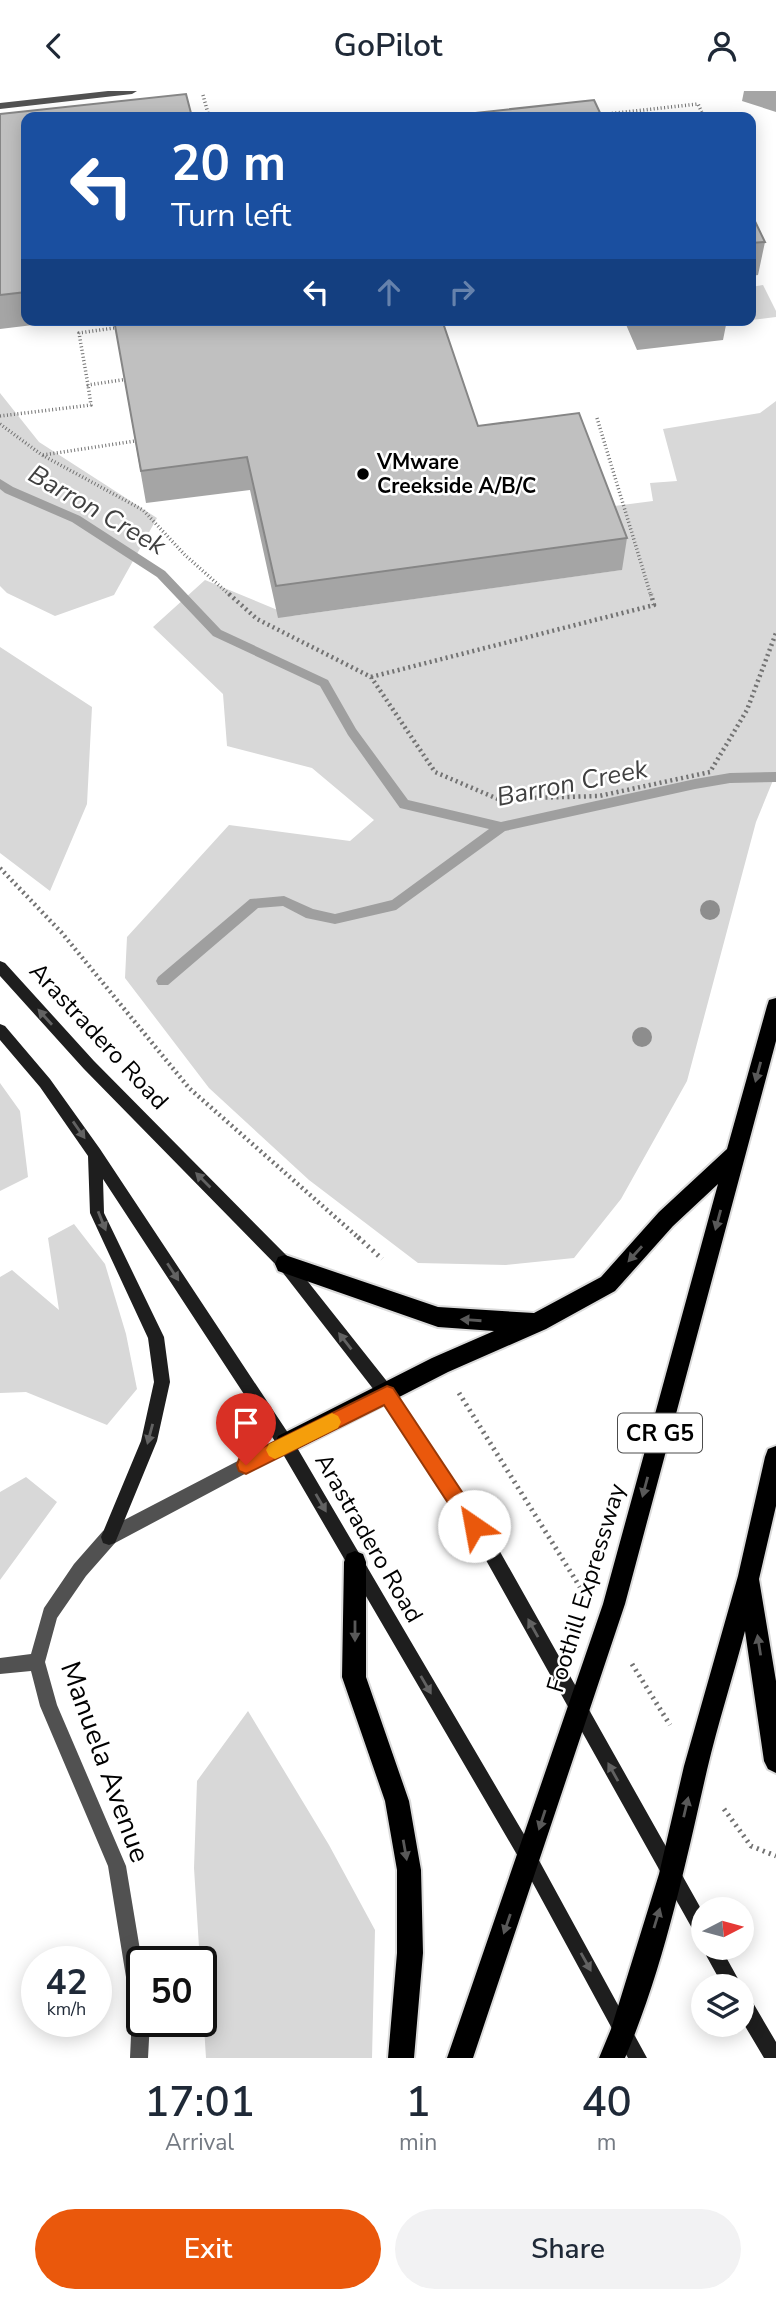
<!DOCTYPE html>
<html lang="en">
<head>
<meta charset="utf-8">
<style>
  body { margin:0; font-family:"Nunito Sans",sans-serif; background:#f2f2f3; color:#1f2937; height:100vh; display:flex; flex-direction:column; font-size:26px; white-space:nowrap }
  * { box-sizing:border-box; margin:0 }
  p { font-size:23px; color:#747a83 }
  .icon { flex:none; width:38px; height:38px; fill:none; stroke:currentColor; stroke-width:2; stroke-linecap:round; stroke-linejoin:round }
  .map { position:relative; height:1967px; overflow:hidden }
  .side { display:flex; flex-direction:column; background:#fff; flex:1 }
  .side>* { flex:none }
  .hud { position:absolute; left:21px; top:21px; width:735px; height:214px; border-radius:14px; box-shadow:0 4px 18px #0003; background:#1a4fa0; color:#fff; overflow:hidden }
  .needle { width:46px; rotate:84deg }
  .fabs { position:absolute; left:691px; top:1806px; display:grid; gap:14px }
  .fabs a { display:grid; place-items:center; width:63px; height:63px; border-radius:50%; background:#fff; box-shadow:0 4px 18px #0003; font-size:35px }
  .speed { position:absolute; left:21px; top:1855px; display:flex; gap:14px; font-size:35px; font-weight:700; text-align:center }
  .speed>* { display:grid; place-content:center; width:91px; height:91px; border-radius:50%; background:#fff; box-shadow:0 4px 18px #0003; line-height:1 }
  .speed small { font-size:18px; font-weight:400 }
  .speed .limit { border:4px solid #111; border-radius:10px; background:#fff; color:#111 }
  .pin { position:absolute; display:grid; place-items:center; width:60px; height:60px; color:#fff; margin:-72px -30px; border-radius:50% 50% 50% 0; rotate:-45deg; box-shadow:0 0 7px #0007 }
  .pin .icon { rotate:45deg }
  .me { position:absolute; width:77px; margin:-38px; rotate:327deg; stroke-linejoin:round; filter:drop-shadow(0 0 5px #0008) }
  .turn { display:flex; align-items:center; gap:24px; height:147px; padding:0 35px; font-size:32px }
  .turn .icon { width:91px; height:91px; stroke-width:2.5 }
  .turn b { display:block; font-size:49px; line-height:60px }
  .lanes { display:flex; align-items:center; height:66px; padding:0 35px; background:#0003; justify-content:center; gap:35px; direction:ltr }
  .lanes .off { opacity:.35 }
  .eta { display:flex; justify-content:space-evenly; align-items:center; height:119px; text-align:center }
  .eta b { font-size:42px; font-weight:600; line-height:49px }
  .action { display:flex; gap:14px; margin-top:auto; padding:14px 35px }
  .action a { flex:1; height:80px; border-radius:42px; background:#ea580c; color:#fff; font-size:28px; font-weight:600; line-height:80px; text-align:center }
  .action a+a { background:#f2f2f3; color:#1f2937 }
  header { display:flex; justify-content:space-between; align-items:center; height:91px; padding:0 35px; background:#fff; font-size:32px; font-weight:600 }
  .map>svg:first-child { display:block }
  .green { fill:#d8d8d8 }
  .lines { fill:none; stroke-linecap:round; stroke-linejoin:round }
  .stream { fill:#9f9f9f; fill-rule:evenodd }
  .trunk-casing { stroke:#dbdbdb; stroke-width:4 }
  .path-far2 { stroke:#737373; stroke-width:3.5; stroke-dasharray:1 2.5; stroke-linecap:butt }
  .path-far1 { stroke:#737373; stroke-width:4.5; stroke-dasharray:2 3.5; stroke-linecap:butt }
  .path { stroke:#737373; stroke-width:5; stroke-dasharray:2 4.5; stroke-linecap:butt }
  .service { fill:#515151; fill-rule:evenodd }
  .minor { fill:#515151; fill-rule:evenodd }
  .secondary { fill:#1e1e1e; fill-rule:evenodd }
  .trunk { fill:#000; fill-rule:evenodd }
  .tree { fill:#8d8d8d }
  .wall { fill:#a5a5a5 }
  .building { fill:#c0c0c0; stroke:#868686; stroke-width:2 }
  .oneway { fill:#626262 }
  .oneway2 { fill:#595959 }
  .route { fill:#ea580c; stroke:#983908; stroke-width:2 }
  .slow { fill:#f59e0b }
  .poi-dot { fill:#000; stroke:#fff; stroke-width:2.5 }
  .labels { text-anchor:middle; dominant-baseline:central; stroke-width:5; stroke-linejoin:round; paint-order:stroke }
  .far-poi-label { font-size:21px; font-weight:bold; fill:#000; stroke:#fff; text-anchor:start }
  .shield { fill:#fff; stroke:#4c4c4c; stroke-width:2 }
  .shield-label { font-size:23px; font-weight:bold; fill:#000 }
  .street-label { font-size:24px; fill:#000; stroke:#fff }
  .water-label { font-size:26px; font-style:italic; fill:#404040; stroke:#fff }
  .near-street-label { font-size:28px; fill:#000; stroke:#fff }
</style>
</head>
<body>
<header><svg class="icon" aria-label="back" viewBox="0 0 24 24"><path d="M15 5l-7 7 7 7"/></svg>GoPilot<svg class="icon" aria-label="person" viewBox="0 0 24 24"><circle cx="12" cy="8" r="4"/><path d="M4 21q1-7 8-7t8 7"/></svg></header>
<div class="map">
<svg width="776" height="1967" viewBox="0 0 776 1967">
  <rect width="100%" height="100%" fill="#fff"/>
  <!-- green -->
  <path class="green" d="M 763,194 L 776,220 L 776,226 L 719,233 L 717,229 L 751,229 L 751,196 Z
    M 0,302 L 39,351 L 157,427 L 114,504 L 55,525 L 7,502 L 0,495 Z
    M 776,310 L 776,682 L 756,731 L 687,990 L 621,1108 L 574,1167 L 506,1174 L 418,1172 L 309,1089 L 209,997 L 125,887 L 127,846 L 229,734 L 350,750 L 374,729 L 312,677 L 227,655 L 223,603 L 153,536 L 205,489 L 292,525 L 621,479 L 599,417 L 653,410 L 650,392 L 677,390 L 663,338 L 760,322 Z
    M 0,556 L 92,616 L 87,713 L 50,800 L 0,762 Z
    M 0,992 L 20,1020 L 28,1086 L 0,1100 Z
    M 74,1133 L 105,1173 L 126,1243 L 137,1298 L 107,1334 L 26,1301 L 0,1302 L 0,1186 L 12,1179 L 59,1219 L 48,1147 Z
    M 26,1386 L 57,1411 L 0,1489 L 0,1401 Z
    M 248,1620 L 329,1754 L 375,1839 L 372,1967 L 206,1967 L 194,1777 L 197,1690 Z"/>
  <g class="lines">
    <!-- stream -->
    <path class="stream" d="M 0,388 L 13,396 L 80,425 L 165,480 L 221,539 L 328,589 L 356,638 L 408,709 L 501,731 L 695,688 L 730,682 L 776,681 L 776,691 L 730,692 L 695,698 L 505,740 L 396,819 L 335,833 L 306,827 L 283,815 L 258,817 L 168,894 L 158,894 L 156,890 L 158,886 L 250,808 L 284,805 L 313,818 L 335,823 L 392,809 L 489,738 L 400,717 L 348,644 L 320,595 L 213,545 L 157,486 L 72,431 L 5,402 L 0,398 Z"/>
    <!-- trunk casing -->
    <g class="trunk-casing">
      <path id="trunk" d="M 776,907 L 776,950 L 625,1513 L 473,1967 L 447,1967 L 603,1513 L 718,1093 L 673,1135 L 615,1200 L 546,1238 L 448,1281 L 286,1364 L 278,1361 L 275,1353 L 278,1345 L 432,1267 L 494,1240 L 438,1236 L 278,1180 L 275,1173 L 278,1166 L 285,1164 L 438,1216 L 534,1222 L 601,1186 L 659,1121 L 727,1058 L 767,915 L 769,909 Z
        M 776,1355 L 776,1415 L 759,1488 L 776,1590 L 776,1682 L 768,1678 L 764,1670 L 745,1540 C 733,1586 718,1632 707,1679 C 685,1775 664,1876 625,1967 L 599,1967 L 611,1938 L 659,1783 L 684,1675 L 738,1485 L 765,1366 L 768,1358 Z
        M 355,1460 L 363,1463 L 366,1471 L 366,1586 L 409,1710 L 421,1779 L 423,1862 L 414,1967 L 388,1967 L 397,1862 L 397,1779 L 385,1710 L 342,1586 L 344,1471 L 347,1463 Z"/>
    </g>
    <!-- path-far2 -->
    <path class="path-far2" d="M 203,4 L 209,26
      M 598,24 L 698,13 L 704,26
      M 121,236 L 79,242 L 88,294 L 128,288
      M 0,325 L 91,314 L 88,294
      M 597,327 L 651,505
      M 0,333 L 42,364 L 143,419 L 185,464 L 231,505
      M 43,364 L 135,350"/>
    <!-- path-far1 -->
    <path class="path-far1" d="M 229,503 L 257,528 L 371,586 L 435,681 L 498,708 L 599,705 L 710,681 L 747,619 L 776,542
      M 371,586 L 654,514 L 651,503
      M 0,777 L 62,842 L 189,997 L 360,1148"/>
    <!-- path -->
    <path class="path" d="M 358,1146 L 382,1168
      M 459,1302 L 580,1496
      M 632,1573 L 670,1634
      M 724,1718 L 751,1755 L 776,1765"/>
    <!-- service -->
    <path class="service" d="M 108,0 L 137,0 L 132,3 L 0,18 L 0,12 Z"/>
    <!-- minor -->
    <path class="minor" d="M 286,1345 L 292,1348 L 294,1353 L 292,1358 L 115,1452 L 86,1485 L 57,1527 L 45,1571 L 57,1614 L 126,1775 L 142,1871 L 142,1930 L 150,1930 L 148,1967 L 130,1967 L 132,1923 L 108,1775 L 40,1615 L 31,1580 L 0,1583 L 0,1567 L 31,1563 L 44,1517 L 74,1473 L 103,1440 Z"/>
    <!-- secondary -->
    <path class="secondary" d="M 0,870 L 5,872 L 94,970 L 290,1168 L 393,1298 L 494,1450 L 704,1823 L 704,1851 L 698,1848 L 482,1462 L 381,1308 L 280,1178 L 84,978 L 0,885 Z
      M 0,933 L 5,935 L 50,988 L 100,1058 L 292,1348 L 535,1762 L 647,1967 L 628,1967 L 523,1774 L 280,1358 L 103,1088 L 104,1122 L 164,1246 L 170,1291 L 157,1350 L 115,1452 L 109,1454 L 103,1452 L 101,1446 L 141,1350 L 154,1291 L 148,1247 L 90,1122 L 88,1065 L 40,996 L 0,949 Z
      M 704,1853 L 704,1857 L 721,1857 L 742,1895 L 742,1896 L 723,1895 L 702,1857 Z
      M 742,1903 L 749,1905 L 776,1951 L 776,1967 L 764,1967 L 742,1930 Z"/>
    <!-- trunk -->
    <use href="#trunk" class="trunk"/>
  </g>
  <!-- trees -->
  <g class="tree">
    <circle cx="710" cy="819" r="10"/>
    <circle cx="642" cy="946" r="10"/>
  </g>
  <!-- wall -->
  <path class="wall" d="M 744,0 L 776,0 L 776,21 L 742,10 Z
    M 0,23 L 26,26 L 26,229 L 74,229 L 0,238 Z
    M 751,122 L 765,151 L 758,184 L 751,185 Z
    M 114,229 L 478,335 L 627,447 L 622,479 L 278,527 L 250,399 L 146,412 Z
    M 624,229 L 727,229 L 723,249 L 637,259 Z"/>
  <!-- building -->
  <path class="building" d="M 186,3 L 192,26 L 26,26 L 26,201 L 0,204 L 0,23 Z
    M 594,9 L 602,26 L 438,26 Z
    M 751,122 L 765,151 L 751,152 Z
    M 114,229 L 442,229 L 478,335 L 579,322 L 627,447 L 276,495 L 247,366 L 141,380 Z"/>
  <!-- one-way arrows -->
  <defs><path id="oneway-solid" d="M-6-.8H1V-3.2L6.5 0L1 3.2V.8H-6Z" transform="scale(1.75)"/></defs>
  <g class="oneway">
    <use href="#oneway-solid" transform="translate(45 926) rotate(-132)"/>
    <use href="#oneway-solid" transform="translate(79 1039) rotate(55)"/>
    <use href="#oneway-solid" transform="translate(203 1089) rotate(-135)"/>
    <use href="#oneway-solid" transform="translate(102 1130) rotate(68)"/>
    <use href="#oneway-solid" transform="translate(173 1181) rotate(57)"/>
    <use href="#oneway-solid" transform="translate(345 1250) rotate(-128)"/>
    <use href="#oneway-solid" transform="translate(150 1343) rotate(105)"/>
    <use href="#oneway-solid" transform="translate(321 1412) rotate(60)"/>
    <use href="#oneway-solid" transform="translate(533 1537) rotate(-119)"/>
    <use href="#oneway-solid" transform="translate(426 1594) rotate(60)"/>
    <use href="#oneway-solid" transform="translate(613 1681) rotate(-119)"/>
    <use href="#oneway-solid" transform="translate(586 1871) rotate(61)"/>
  </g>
  <g class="oneway2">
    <use href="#oneway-solid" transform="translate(758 981) rotate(105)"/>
    <use href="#oneway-solid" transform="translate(718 1129) rotate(105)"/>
    <use href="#oneway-solid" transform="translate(635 1163) rotate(132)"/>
    <use href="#oneway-solid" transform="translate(471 1229) rotate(-176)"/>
    <use href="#oneway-solid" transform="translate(645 1396) rotate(105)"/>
    <use href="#oneway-solid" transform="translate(355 1540) rotate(90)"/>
    <use href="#oneway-solid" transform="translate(759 1554) rotate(-99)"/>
    <use href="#oneway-solid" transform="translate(686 1716) rotate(-77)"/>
    <use href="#oneway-solid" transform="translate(542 1729) rotate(108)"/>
    <use href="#oneway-solid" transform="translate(405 1759) rotate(80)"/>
    <use href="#oneway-solid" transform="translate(657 1827) rotate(-73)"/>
    <use href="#oneway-solid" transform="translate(507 1833) rotate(109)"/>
  </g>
  <!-- route -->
  <path class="route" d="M 387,1295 L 393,1297 L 480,1428 L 483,1435 L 480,1441 L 474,1444 L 467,1441 L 384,1314 L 246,1383 L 239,1380 L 237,1374 L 239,1368 Z"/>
  <!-- slow -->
  <path class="slow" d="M 332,1322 L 338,1325 L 341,1331 L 338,1337 L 282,1365 L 275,1368 L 269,1365 L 266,1359 L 269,1353 Z"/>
  <!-- markers -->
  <circle class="poi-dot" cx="363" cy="383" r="7"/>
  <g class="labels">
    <!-- far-poi labels -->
    <g class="far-poi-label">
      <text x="377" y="371">VMware<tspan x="377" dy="24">Creekside A/B/C</tspan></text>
    </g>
    <!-- shield labels -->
    <rect class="shield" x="618" y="1322.5" width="84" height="39" rx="5"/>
    <g class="shield-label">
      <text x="660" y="1342">CR G5</text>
    </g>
    <!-- street labels -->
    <g class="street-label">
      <text transform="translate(99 945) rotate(47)">Arastradero Road</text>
      <text transform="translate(369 1447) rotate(60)">Arastradero Road</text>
      <text transform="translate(586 1497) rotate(-73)">Foothill Expressway</text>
    </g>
    <!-- water labels -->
    <g class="water-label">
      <text transform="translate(97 419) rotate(30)">Barron Creek</text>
      <text transform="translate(572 692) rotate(-11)">Barron Creek</text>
    </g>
    <!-- near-street labels -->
    <g class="near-street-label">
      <text transform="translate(105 1671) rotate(70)">Manuela Avenue</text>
    </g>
  </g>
</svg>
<div class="fabs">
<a><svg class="needle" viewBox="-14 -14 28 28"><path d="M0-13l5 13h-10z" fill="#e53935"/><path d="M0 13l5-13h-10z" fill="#747a83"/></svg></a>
<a><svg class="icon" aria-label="layers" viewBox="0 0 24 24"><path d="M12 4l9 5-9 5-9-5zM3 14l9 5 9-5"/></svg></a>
</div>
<div class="speed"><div>42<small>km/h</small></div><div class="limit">50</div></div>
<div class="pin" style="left:246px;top:1374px;background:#d93025"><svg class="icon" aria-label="arrive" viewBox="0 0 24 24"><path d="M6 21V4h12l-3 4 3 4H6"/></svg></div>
<svg class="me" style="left:474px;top:1435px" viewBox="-20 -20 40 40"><circle r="19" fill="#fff"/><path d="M0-13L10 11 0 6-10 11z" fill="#ea580c"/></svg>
<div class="hud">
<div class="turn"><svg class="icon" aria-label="left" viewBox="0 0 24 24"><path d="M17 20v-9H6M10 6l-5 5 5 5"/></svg><div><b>20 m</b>Turn left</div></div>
<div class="lanes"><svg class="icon" aria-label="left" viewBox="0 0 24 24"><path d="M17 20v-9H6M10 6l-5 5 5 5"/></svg><svg class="icon off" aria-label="ahead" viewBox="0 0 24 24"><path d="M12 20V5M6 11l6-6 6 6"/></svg><svg class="icon off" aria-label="right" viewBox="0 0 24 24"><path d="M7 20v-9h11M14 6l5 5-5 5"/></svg></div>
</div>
</div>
<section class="side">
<div class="eta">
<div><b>17:01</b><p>Arrival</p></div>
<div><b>1</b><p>min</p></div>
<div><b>40</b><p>m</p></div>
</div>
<div class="action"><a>Exit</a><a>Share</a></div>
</section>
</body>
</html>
